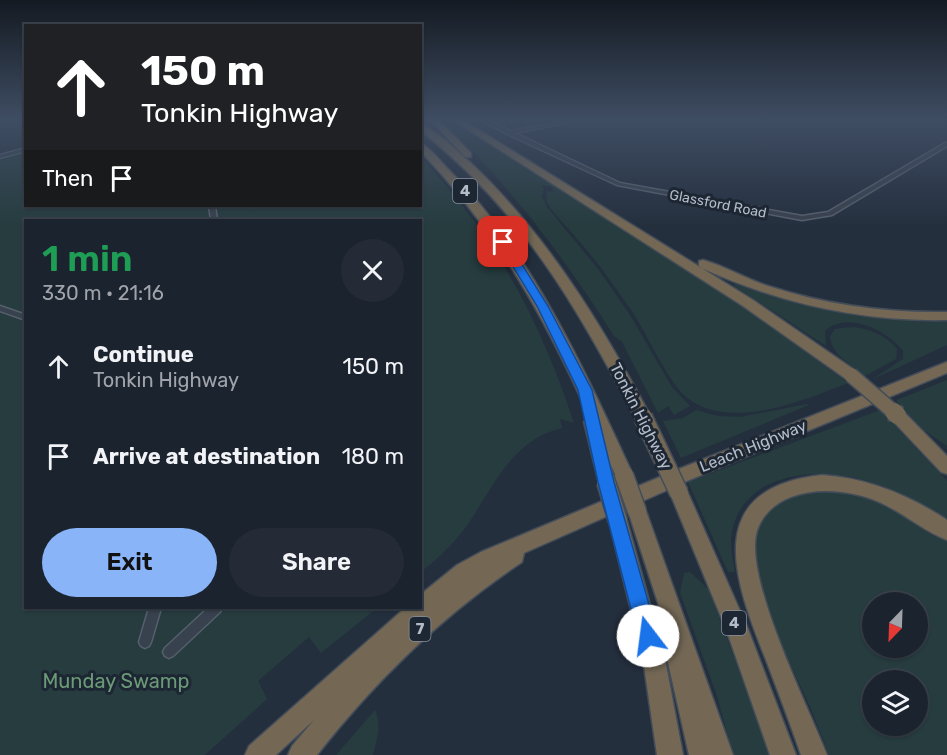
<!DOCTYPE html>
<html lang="en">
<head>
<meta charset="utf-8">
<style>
  body { margin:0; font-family:Rubik,sans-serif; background:#242b36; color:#f1f3f6; height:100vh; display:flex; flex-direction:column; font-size:22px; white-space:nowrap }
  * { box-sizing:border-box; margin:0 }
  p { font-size:20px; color:#a0a4aa }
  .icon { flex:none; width:33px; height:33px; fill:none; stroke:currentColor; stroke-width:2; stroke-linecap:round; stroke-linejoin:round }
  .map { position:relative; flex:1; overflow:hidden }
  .details { position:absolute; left:24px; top:219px; width:398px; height:390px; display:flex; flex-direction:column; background:#1b232e; border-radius:0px; box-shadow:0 2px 4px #0004,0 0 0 2px #39404a }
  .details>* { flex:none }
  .hud { position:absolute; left:24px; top:24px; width:398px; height:183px; border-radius:0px; box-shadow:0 2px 4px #0004,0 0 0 2px #39404a; background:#202124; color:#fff; overflow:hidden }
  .needle { width:39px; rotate:203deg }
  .fabs { position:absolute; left:862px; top:592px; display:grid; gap:12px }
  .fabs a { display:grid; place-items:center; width:66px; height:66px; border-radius:50%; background:#1b232e; box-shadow:0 2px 4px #0004,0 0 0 2px #39404a; font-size:30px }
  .pin { position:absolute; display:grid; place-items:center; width:51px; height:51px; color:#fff; margin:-26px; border-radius:12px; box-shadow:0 3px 9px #0006 }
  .me { position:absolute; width:66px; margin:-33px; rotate:345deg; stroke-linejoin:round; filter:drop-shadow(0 0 4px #0008) }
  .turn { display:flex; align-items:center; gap:21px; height:126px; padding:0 18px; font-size:27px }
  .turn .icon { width:78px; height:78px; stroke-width:2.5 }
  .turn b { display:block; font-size:42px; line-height:51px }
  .then { display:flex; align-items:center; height:57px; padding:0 18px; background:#0003; gap:12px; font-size:22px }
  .round { display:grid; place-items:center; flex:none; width:63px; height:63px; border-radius:32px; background:#242b36 }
  .overview { display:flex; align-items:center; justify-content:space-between; height:102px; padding:0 18px }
  h1 { font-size:36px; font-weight:600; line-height:45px; color:#1e9e55 }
  .primary-button { display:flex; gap:12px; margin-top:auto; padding:12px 18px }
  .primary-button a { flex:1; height:69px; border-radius:36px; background:#8ab4f8; color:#111; font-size:24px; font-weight:600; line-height:69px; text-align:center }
  .primary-button a+a { background:#242b36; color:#f1f3f6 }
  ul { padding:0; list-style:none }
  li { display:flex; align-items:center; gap:18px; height:90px; padding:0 18px }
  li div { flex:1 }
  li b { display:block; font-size:22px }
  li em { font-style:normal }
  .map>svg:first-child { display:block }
  .green { fill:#263c3f; fill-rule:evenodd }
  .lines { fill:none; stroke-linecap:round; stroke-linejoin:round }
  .minor-casing { stroke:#565f6c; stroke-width:3 }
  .motorway-casing { stroke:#434c59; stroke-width:3 }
  .minor { fill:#38414e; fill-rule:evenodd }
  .motorway { fill:#746855; fill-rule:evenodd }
  .motorway-bridge-far1-casing { stroke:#434c59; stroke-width:17; stroke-linecap:butt }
  .motorway-bridge-casing { stroke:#434c59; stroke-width:21; stroke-linecap:butt }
  .motorway-bridge-far1 { stroke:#746855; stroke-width:14 }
  .motorway-bridge { stroke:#746855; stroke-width:18 }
  .route { fill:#1a73e8; stroke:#114b97; stroke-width:1.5 }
  .labels { text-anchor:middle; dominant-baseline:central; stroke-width:6; stroke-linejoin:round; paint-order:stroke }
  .far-street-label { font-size:14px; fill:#b4bcc9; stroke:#1d2633 }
  .shield { fill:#1d2633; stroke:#878f9c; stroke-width:1.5 }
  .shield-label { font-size:15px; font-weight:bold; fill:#b4bcc9 }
  .street-label { font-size:16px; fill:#b4bcc9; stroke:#1d2633 }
  .near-park-label { font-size:20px; fill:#6b9a76; stroke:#1d2633 }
</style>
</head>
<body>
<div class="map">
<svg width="947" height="755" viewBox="0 0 947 755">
  <rect width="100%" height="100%" fill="#242f3e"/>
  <!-- green -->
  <path class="green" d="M 441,120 L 451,120 L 465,127 L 728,295 L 848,383 C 803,401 721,435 681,392 C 662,370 648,335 631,310 C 616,289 602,268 585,248 C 573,233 558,219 547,203 L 546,191 L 553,192 L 552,187 L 541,185 L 544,188 L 542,196 L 547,207 L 599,270 L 630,315 L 672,387 L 690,406 L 674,415 L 668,406 L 658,413 L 622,342 L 614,336 C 564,257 509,184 441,120 Z
    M 25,152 L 26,206 L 420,206 L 420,156 C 495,236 540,319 574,423 L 560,419 L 562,428 C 510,440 492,491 463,531 C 450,547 436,560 420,573 L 420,220 L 26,220 L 26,608 L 377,608 L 321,653 L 309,637 L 258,681 L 267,699 L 205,755 L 0,755 L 0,161 Z
    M 739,283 L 799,302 L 947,319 L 947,345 L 871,380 L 903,359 L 903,351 C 888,331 847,310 825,331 L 826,346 L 733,285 Z
    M 852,327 C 869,328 886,335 897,349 L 896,359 L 865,376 C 852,365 831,355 830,336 L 835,329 Z
    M 947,380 L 947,446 L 925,431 L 897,404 L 897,400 Z
    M 807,404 L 809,405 L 681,458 L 663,421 L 683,418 L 696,410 L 718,416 L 740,417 Z
    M 880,410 L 947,481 L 947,521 C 919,502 889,486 856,478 C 812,468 747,474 733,527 C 729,542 732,557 735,572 L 728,572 L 688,482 Z
    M 833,489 L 878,499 L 947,536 L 947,755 L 829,755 C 822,737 815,718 807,700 C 789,659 732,556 763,516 C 780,493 807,493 833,489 ZM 873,603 L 918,603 L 918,648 L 873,648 ZM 873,681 L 918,681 L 918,726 L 873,726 Z
    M 690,572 L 709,590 L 770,755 L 733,755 L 717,696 L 680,593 L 684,573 Z
    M 375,710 C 382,725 377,739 373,755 L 336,755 Z"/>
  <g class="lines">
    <!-- minor casing -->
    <g class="minor-casing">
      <path id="minor" d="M 481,120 L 487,120 L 511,131 L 572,120 L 581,120 L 515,133 L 620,183 L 802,216 L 828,212 L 945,143 L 947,143 L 947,146 L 832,215 L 802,220 L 617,185 L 507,134 Z
        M 26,148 L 26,151 L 0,158 L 0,155 Z
        M 209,206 L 215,206 L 217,220 L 211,220 Z
        M 0,306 L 26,315 L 26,320 L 0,311 Z
        M 149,608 L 161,608 L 151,642 L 149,646 L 145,648 L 141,646 L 139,642 Z
        M 208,608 L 222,608 L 220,612 L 173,656 L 169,658 L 165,656 L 163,652 L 165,648 Z"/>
    </g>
    <!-- motorway casing -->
    <g class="motorway-casing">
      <path id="motorway" d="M 430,120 L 439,120 L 471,153 L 471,157 L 465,157 Z
        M 453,120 L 463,120 L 753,300 L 856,371 L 858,375 L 856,379 L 846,379 L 743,306 Z
        M 420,124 C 438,131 456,150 471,163 C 547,235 602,325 651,417 L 649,421 L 637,421 C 576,306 524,213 420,130 Z
        M 420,143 C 431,148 441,162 450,171 C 533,255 584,369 633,475 L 630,480 L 624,483 L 618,480 L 611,465 L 615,482 L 612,487 L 606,490 L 600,487 L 584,422 L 589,416 C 544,316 497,231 420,151 Z
        M 703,260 C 725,266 746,279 768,286 C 827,305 885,313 947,312 L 947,320 C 859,322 778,303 699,267 L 699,261 Z
        M 947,362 L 947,373 L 675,486 L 685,487 L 688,493 L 748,629 L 796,755 L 770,755 L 726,629 L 670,493 L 672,488 L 638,503 L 644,505 L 646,511 L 733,755 L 689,755 L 667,658 L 673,649 L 628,511 L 630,506 L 524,553 L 522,562 C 443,615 376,680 317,755 L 288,755 L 292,746 L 314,720 L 276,755 L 245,755 L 249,746 L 405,608 L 420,608 L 420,595 L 457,565 L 481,552 L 679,469 Z
        M 897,409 L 903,411 L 947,456 L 947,474 L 941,472 L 891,419 L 889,415 L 891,411 Z
        M 822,475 C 868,478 909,495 947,520 L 947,540 C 916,528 894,503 858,495 C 835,490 813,489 791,497 C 775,503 762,515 757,531 C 743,577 808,706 827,755 L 801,755 C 790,723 778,692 766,660 C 734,580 700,488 822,475 Z
        M 618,512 L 625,515 L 627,521 L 665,659 L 683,755 L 657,755 L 643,659 L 609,521 L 611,515 Z"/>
    </g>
    <!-- minor -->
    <use href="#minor" class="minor"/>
    <!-- motorway -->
    <use href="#motorway" class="motorway"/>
    <!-- motorway-bridge-far1 casing -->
    <g class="motorway-bridge-far1-casing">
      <path id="motorway-bridge-far1" d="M 851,375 L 896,414"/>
    </g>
    <!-- motorway-bridge casing -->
    <g class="motorway-bridge-casing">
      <path id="motorway-bridge" d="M 894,412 L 897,415
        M 643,417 L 679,493
        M 624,475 L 637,511
        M 606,482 L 618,521"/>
    </g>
    <!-- motorway-bridge-far1 -->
    <use href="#motorway-bridge-far1" class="motorway-bridge-far1"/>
    <!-- motorway-bridge -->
    <use href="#motorway-bridge" class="motorway-bridge"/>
  </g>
  <!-- sky -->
  <linearGradient id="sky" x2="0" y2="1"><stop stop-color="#141a22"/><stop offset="0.53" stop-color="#3f4d63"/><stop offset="1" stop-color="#3f4d63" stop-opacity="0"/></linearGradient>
  <rect width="947" height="226" fill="url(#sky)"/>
  <!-- route -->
  <path class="route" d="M 503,239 L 508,242 L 548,306 L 592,390 L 614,482 L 658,636 L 655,643 L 648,646 L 641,643 L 638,636 L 598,482 L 578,390 L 537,306 L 498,242 Z"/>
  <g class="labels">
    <!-- far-street labels -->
    <g class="far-street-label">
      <text transform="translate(718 204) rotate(11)">Glassford Road</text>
    </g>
    <!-- shield labels -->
    <g class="shield">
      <rect x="453" y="179" width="24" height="24" rx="4.5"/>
      <rect x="722" y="611" width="24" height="24" rx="4.5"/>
      <rect x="409.5" y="617" width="21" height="24" rx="4.5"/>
    </g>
    <g class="shield-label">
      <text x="465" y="191">4</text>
      <text x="734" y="623">4</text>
      <text x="420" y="629">7</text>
    </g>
    <!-- street labels -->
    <g class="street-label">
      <text transform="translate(641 416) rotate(63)">Tonkin Highway</text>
      <text transform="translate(753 446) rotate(-22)">Leach Highway</text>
    </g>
    <!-- near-park labels -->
    <g class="near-park-label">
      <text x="116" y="681">Munday Swamp</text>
    </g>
  </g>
</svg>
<div class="fabs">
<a><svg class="needle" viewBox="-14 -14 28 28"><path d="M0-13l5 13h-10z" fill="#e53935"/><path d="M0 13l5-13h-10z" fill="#a0a4aa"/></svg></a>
<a><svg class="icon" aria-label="layers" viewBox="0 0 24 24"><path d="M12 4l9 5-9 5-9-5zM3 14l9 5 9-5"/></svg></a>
</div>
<div class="pin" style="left:503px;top:242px;background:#d93025"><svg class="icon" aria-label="arrive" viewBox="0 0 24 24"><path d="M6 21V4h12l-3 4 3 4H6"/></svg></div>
<svg class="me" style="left:648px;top:636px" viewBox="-20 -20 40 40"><circle r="19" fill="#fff"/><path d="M0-13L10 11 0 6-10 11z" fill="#1a73e8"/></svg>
<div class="hud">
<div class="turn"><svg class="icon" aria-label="ahead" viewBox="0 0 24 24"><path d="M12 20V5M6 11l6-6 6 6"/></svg><div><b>150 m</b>Tonkin Highway</div></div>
<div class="then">Then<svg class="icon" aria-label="arrive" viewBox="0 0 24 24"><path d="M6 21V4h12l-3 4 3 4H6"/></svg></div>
</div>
<section class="details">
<div class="overview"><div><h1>1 min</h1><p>330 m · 21:16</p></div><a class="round"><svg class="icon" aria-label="close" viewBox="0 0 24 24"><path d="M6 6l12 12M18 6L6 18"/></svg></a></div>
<ul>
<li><svg class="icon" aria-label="ahead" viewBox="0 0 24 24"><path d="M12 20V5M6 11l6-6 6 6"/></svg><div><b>Continue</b><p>Tonkin Highway</p></div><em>150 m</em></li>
<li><svg class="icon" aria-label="arrive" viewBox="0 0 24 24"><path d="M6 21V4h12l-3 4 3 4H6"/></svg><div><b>Arrive at destination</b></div><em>180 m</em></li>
</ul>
<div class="primary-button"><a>Exit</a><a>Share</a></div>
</section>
</div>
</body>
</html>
